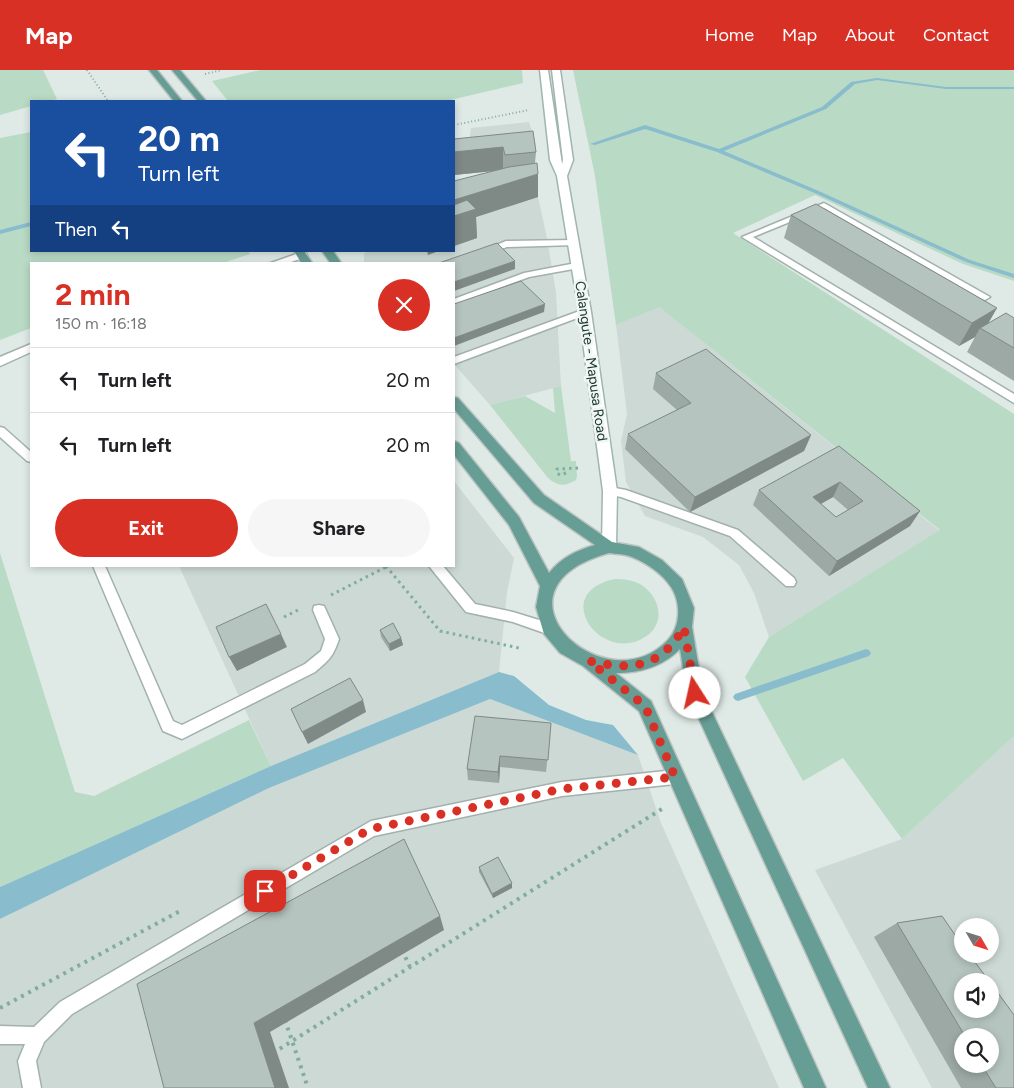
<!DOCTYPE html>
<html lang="en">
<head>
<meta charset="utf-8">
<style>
  body { margin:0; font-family:Figtree,sans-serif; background:#f6f6f6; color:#202124; height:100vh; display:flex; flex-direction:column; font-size:19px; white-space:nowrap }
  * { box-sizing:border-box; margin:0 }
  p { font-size:16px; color:#757577 }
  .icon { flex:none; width:28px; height:28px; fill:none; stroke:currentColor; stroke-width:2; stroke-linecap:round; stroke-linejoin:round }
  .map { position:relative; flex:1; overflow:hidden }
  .side { position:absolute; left:30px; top:192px; width:425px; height:305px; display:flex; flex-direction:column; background:#fff; border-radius:0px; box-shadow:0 2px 8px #0003 }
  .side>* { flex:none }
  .guide { position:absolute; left:30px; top:30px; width:425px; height:152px; border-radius:0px; box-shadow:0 2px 8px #0003; background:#1a4fa0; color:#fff; overflow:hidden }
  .needle { width:32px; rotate:129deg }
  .fabs { position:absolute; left:954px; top:848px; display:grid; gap:10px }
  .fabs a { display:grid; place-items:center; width:45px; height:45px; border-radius:50%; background:#fff; box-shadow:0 2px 8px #0003; font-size:25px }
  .pin { position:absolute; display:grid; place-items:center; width:42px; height:42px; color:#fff; margin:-21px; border-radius:10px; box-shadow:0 2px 8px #0006 }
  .me { position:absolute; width:55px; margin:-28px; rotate:350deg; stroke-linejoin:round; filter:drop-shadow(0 0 4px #0008) }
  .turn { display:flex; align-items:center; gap:18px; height:105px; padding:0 25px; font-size:22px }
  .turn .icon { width:65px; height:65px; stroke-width:2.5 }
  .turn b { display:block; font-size:35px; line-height:42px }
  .then { display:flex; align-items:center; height:48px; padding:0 25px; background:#0003; gap:10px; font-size:19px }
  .round { display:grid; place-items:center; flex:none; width:52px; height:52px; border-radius:26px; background:#f6f6f6 }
  .headline { display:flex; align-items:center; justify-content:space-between; height:85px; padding:0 25px }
  h1 { font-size:30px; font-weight:700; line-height:38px; color:#d93025 }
  .primary-button { display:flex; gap:10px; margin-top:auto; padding:10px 25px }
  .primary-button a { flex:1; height:58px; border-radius:30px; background:#d93025; color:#fff; font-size:20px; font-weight:700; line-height:58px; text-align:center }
  .primary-button a+a { background:#f6f6f6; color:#202124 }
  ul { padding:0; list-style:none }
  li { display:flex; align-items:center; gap:15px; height:65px; padding:0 25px; border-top:1px solid #e0e0e0 }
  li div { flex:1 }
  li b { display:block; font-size:19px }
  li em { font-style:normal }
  header { display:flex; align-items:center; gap:30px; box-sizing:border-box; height:70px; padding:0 25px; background:#d93025; color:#fff }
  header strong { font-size:24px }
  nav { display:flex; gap:28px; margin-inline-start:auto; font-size:18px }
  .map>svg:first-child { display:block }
  .built { fill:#cdd9d5; fill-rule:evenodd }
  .green { fill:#b9dac5 }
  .water { fill:#89bccc }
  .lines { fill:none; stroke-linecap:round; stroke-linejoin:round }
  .stream { fill:#89bccc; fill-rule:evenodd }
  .lane-casing { stroke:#a2b1ad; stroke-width:3 }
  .street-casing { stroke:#a2b1ad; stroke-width:3 }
  .secondary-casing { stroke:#9fb5af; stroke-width:3 }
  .primary-casing { stroke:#bcc4c2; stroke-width:3 }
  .path-far2 { stroke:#81aca2; stroke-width:2; stroke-dasharray:1 2.5; stroke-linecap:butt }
  .path-far1 { stroke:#81aca2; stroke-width:3; stroke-dasharray:2.5 4; stroke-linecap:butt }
  .path { stroke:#81aca2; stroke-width:4; stroke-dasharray:3 5; stroke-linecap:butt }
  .lane { fill:#fff; fill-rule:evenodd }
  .street { fill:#fff; fill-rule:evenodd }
  .secondary { fill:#fff; fill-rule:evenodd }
  .primary { fill:#669d94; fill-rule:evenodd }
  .wall { fill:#9ca9a4; fill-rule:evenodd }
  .shaded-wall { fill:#7f8986 }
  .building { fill:#b5c4bf; stroke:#7f8986; fill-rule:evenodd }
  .route { stroke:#d93025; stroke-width:9; stroke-dasharray:0 16.2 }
  .labels { text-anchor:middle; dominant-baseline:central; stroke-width:5; stroke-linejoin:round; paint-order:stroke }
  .street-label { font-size:14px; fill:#213934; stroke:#eff6f3 }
</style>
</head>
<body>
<header>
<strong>Map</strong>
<nav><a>Home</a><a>Map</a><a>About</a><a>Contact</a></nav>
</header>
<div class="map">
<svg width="1014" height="1018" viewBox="0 0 1014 1018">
  <rect width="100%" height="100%" fill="#dfeae6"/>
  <!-- built -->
  <path class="built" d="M 529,52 L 536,75 L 468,81 L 471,58 Z
    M 538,127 L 547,168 L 556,223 L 561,316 L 490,335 L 454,294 L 454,194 L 364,194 L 364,183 L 370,181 L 454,181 L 454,154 Z
    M 658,236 L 940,461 L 769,567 L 754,523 L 739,495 L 703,467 L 645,446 L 626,412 L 621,371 L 627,344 L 616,255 Z
    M 454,411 L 514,488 L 507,522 L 499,602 L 271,696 L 179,496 L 454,496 Z
    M 490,629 L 638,685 L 661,753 L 779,1018 L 0,1018 L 0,849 L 269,718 Z
    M 1014,666 L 1014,1018 L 932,1018 L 815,800 L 902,769 ZM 962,856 L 990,856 L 990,884 L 962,884 ZM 962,911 L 990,911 L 990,939 L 962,939 ZM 962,966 L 990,966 L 990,994 L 962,994 Z"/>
  <!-- green -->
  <path class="green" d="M 0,0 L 43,0 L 57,29 L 49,31 L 31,31 L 31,36 L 0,45 Z
    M 261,0 L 522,0 L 523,13 L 446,31 L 228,31 L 212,11 Z
    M 573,0 L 1014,0 L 1014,211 L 963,194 L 815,125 L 733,163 L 1014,344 L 1014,666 L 902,769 L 843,688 L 803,711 L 745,607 L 769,567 L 940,460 L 659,237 L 616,255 L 595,106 Z
    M 31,62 L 31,181 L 248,181 L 250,184 L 220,194 L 31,194 L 31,258 L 0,270 L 0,68 Z
    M 561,316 L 571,391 L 576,391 L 577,406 L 576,410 C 564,417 558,416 548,408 L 490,335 L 525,326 L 555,343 L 553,318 Z
    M 0,483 L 75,722 L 94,726 L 249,650 L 271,696 L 0,817 Z
    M 615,509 C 624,509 632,510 640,514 C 660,526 667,553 645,567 C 602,595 548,523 615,509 Z"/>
  <!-- water -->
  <path class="water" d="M 499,602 L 514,606 L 549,635 L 586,650 L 613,655 L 638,685 L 490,629 L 269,718 L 0,849 L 0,817 L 271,696 Z"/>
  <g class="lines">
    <!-- stream -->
    <path class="stream" d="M 877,8 L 946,17 L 1014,17 L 1014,19 L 946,19 L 877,10 L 855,14 L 826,39 L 724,81 L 821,122 L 970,190 L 1014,204 L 1014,208 L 966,192 L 817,124 L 717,82 L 645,59 L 595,75 L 590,74 L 645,55 L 719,79 L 822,37 L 851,12 Z
      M 31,152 L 31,156 L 0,164 L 0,160 Z
      M 866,579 L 869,580 L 871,583 L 869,586 L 738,631 L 735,630 L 733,627 L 735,624 L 738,623 Z"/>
    <!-- lane casing -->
    <g class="lane-casing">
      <path id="lane" d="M 824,133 L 990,227 L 985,230 L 982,229 L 824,138 L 753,167 L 1014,324 L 1014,333 L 742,167 Z
        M 573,170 L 576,171 L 576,175 L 507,177 L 484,185 L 480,182 L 506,171 Z
        M 576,193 L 579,194 L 579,198 L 529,207 L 454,235 L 454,229 L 524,203 Z
        M 585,239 L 590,242 L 588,244 L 454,294 L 454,287 Z
        M 0,357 L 4,358 L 31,382 L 31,392 L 27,391 L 0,367 Z
        M 610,417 L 626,420 L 738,460 L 794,508 L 796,512 L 794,516 L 786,516 L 730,466 L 621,427 L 606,424 L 604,421 Z
        M 93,496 L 105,496 L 173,651 L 182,655 L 305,594 L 321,581 L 325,569 L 313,540 L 314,536 L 319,535 L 324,536 L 339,569 C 333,587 329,590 315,602 L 182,669 L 163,661 Z
        M 429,496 L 443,496 L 475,534 L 513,542 L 555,555 L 557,559 L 555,563 L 550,565 L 513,552 L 466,542 Z
        M 675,700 L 680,702 L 682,707 L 680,712 L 675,714 L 562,726 L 374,766 L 72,944 L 44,972 L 36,991 L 41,1018 L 23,1018 L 18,991 L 25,974 L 0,974 L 0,956 L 34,957 L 60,932 L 371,751 L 562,712 Z"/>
    </g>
    <!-- street casing -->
    <g class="street-casing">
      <path id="street" d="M 302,182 L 306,183 L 307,185 L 306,187 L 285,194 L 268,194 Z
        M 31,274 L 31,282 L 0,296 L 0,287 Z"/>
    </g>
    <!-- secondary casing -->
    <g class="secondary-casing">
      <path id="secondary" d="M 540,0 L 548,0 L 562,94 L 563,90 L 552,0 L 560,0 L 573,90 L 567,106 L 591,242 L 617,421 L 616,477 L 614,481 L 609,483 L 604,481 L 602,477 L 603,421 L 579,242 L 557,106 L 550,90 Z"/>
    </g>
    <!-- primary casing -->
    <g class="primary-casing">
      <path id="primary" d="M 149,0 L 157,0 L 182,31 L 174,31 Z
        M 172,0 L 180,0 L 206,31 L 198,31 Z
        M 294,181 L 304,181 L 313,194 L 302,194 Z
        M 322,181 L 333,181 L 342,194 L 331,194 Z
        M 454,327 L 458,328 L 544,425 L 612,472 L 639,477 L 662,490 L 682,509 L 694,538 L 692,557 L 703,623 L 890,1018 L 868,1018 L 687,623 L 680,579 C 662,597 641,603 616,603 L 651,631 L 826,1018 L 804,1018 L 639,641 L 583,596 L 560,583 L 544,564 L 536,537 L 540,516 L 509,455 L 454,385 L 454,371 L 459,373 L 519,447 L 549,503 C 561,488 577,480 595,475 L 534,433 L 454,339 ZM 609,483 C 616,484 625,484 632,487 C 645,492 663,504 671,517 C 681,532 681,556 668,570 C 604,637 479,519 609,483 Z"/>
    </g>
    <!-- path-far2 -->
    <path class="path-far2" d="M 87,0 L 108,31
      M 205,4 L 222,0
      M 454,55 L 529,40"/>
    <!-- path-far1 -->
    <path class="path-far1" d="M 566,403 L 560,405 L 557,403 L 557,399 L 579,398
      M 386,496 L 440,561 L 519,578
      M 331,525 L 386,497
      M 284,547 L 298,540"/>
    <!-- path -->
    <path class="path" d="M 402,880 L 410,897
      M 0,938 L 180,841
      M 285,950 L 308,1018
      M 273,983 L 665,737"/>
    <!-- lane -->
    <use href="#lane" class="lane"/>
    <!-- street -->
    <use href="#street" class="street"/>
    <!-- secondary -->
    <use href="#secondary" class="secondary"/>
    <!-- primary -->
    <use href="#primary" class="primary"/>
  </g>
  <!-- wall -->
  <path class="wall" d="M 454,69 L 536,82 L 535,93 L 538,127 L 476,147 L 477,168 L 454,176 L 454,111 L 494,101 L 454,105 Z
    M 791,145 L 989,253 L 1014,248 L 1014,311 L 967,282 L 975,267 L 959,276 L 784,168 Z
    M 656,303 L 811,365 L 804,381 L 690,442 L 625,379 L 628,364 L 677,340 L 653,319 Z
    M 839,376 L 920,441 L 910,456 L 829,506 L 753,435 L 759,420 ZM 833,427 L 848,440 L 836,447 L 821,434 Z
    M 380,560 L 401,568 L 403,575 L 390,581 L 381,567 Z
    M 551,653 L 546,702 L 500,697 L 499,713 L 468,710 L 467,699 Z
    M 479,797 L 512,818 L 493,828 L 479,802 Z
    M 942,846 L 962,875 L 962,884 L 969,884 L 989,911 L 962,911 L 962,939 L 990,939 L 990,912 L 1014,945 L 1014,1018 L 961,1018 L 874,867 L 897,853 ZM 962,966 L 990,966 L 990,994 L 962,994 Z"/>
  <!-- shaded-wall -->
  <path class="shaded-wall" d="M 503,77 L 503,100 L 454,105 L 454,82 Z
    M 538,104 L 538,127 L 476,147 L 477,168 L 454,176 L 454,130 Z
    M 427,181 L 439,181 L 428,185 Z
    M 515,191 L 515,199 L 454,221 L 454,212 Z
    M 545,234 L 544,242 L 454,276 L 454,268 Z
    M 997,238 L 984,261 L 980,258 L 975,267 L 959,276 L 972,253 Z
    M 811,365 L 804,381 L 690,442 L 695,427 Z
    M 840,412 L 833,427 L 806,442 L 813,427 Z
    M 920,441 L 910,456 L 829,506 L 837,491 Z
    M 281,564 L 287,577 L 237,601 L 229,587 Z
    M 401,568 L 403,575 L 390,581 L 389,574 Z
    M 363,630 L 366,642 L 308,674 L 302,662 Z
    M 500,686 L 500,697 L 499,713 L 498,702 Z
    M 512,813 L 512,818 L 493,828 L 492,824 Z
    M 440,846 L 444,860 L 270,962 L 289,1018 L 275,1018 L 254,953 Z"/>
  <!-- building -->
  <path class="building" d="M 533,61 L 536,82 L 505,85 L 503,77 L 454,82 L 454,69 Z
    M 537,93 L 538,104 L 454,130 L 454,111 L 509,97 Z
    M 467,130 L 476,139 L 454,146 L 454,135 Z
    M 816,134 L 997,238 L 972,253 L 791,145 Z
    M 497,173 L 515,191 L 454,212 L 454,194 L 436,194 Z
    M 521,211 L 545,234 L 454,268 L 454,234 Z
    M 1006,243 L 1014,248 L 1014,278 L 980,258 Z
    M 706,279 L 811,365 L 695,427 L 628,364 L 691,333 L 656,303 Z
    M 839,376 L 920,441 L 837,491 L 759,420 ZM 840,412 L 863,431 L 836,447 L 813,427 Z
    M 266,534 L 281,564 L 229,587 L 216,557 Z
    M 393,553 L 401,568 L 389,574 L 380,560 Z
    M 350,608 L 363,630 L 302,662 L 291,639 Z
    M 475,646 L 551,653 L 548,690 L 500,686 L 498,702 L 467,699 Z
    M 404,769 L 440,846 L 254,953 L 275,1018 L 164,1018 L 137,914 Z
    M 498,787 L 512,813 L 492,824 L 479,797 Z
    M 942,846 L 962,875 L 962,884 L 969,884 L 989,911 L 962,911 L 962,939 L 990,939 L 990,912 L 1014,945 L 1014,1018 L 996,1018 L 981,994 L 990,994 L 990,966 L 965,966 L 897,853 Z"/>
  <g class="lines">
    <!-- route -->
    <path class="route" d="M 265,821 L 370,759 L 562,719 L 675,707 L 645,636 L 589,591 C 631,601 661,598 684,557 L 695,623"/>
  </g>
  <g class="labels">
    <!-- street labels -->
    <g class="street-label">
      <text transform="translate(591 291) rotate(82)">Calangute - Mapusa Road</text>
    </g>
  </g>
</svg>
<div class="fabs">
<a><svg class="needle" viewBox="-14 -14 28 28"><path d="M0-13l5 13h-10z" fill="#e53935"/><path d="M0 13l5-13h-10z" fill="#757577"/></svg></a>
<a><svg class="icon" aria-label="sound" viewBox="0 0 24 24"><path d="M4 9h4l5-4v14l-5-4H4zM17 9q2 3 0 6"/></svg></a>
<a><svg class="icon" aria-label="search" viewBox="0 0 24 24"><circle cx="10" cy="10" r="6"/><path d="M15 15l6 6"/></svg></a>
</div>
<div class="pin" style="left:265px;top:821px;background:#d93025"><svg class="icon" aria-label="arrive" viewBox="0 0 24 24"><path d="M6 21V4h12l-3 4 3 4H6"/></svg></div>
<svg class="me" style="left:695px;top:623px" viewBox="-20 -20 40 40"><circle r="19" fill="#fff"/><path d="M0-13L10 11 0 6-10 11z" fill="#d93025"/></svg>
<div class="guide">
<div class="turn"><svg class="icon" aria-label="left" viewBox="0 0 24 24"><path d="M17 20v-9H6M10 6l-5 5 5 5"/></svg><div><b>20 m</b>Turn left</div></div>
<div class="then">Then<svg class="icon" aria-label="left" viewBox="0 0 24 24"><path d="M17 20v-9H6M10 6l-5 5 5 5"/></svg></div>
</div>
<section class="side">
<div class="headline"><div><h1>2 min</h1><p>150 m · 16:18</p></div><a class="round" style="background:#d93025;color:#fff"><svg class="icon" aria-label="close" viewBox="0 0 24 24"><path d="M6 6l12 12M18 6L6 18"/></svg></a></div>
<ul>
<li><svg class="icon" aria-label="left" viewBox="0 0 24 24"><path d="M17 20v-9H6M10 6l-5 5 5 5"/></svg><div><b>Turn left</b></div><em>20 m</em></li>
<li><svg class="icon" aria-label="left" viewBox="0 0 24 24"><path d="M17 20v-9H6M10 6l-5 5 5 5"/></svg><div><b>Turn left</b></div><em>20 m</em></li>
</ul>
<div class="primary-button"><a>Exit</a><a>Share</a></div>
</section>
</div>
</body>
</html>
